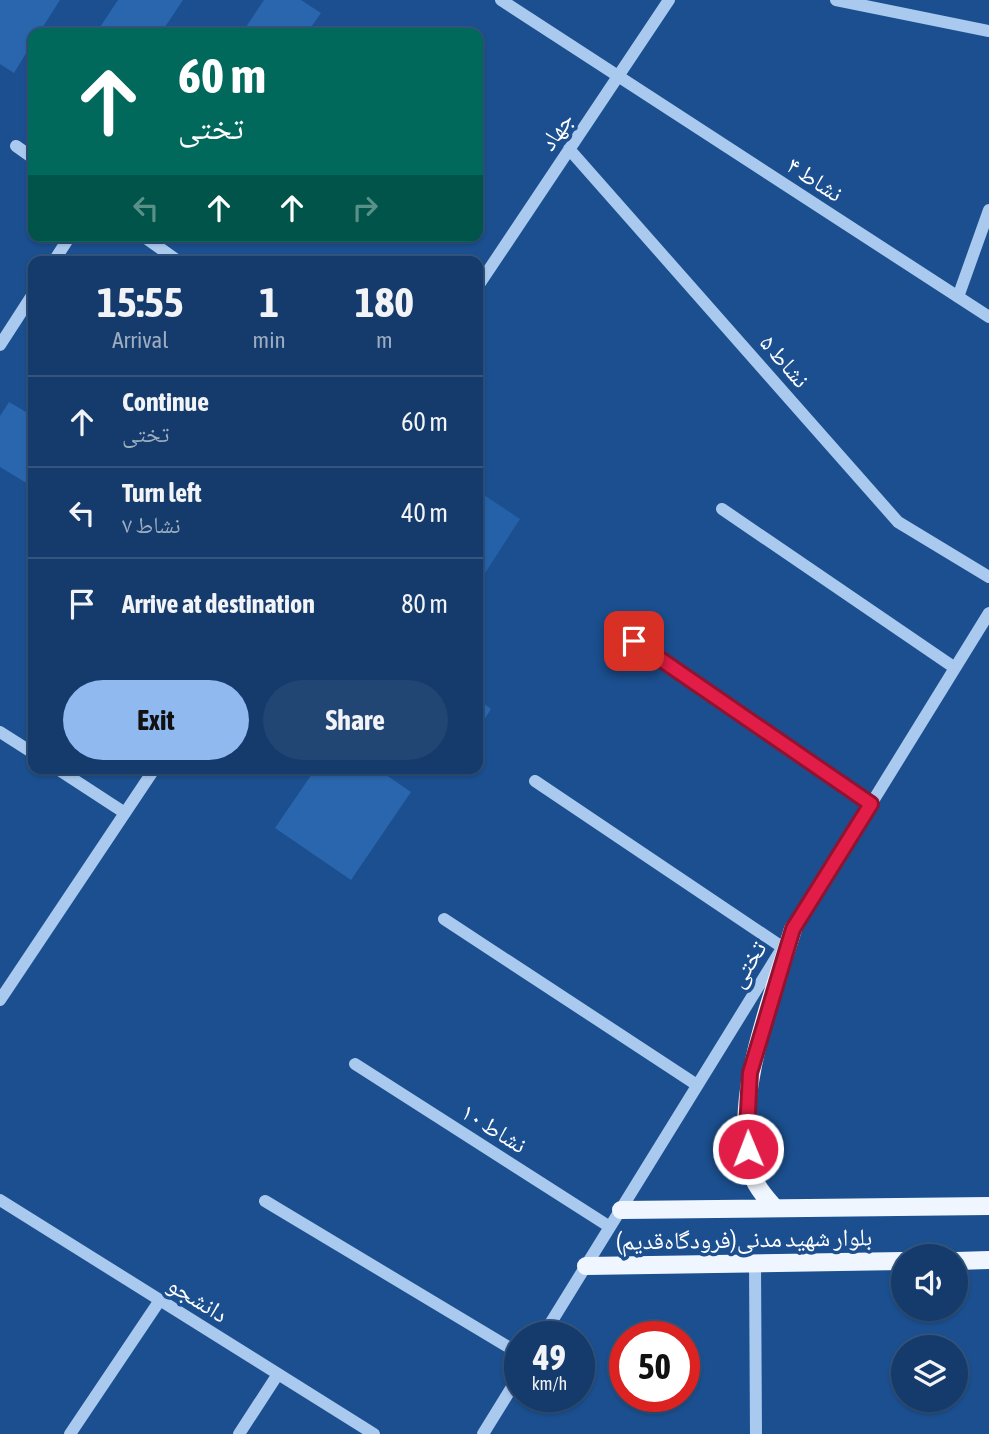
<!DOCTYPE html>
<html lang="en">
<head>
<meta charset="utf-8">
<style>
  body { margin:0; font-family:"Asap Condensed","Noto Naskh Arabic",sans-serif; background:#214673; color:#f1f3f6; height:100vh; display:flex; flex-direction:column; font-size:26px; white-space:nowrap }
  * { box-sizing:border-box; margin:0 }
  p { font-size:23px; color:#9dadc1 }
  .icon { flex:none; width:38px; height:38px; fill:none; stroke:currentColor; stroke-width:2; stroke-linecap:round; stroke-linejoin:round }
  .map { position:relative; flex:1; overflow:hidden }
  .panel { position:absolute; left:28px; top:256px; width:455px; height:518px; display:flex; flex-direction:column; background:#143b6b; border-radius:14px; box-shadow:0 2px 5px #0004,0 0 0 2px #33557e }
  .panel>* { flex:none }
  .banner { position:absolute; left:28px; top:28px; width:455px; height:214px; border-radius:14px; box-shadow:0 2px 5px #0004,0 0 0 2px #33557e; background:#00695c; color:#fff; overflow:hidden }
  .tools { position:absolute; left:891px; top:1244px; display:grid; gap:14px }
  .tools a { display:grid; place-items:center; width:77px; height:77px; border-radius:50%; background:#143b6b; box-shadow:0 2px 5px #0004,0 0 0 2px #33557e; font-size:35px }
  .speed { position:absolute; left:504px; top:1321px; display:flex; gap:14px; font-size:35px; font-weight:700; text-align:center }
  .speed>* { display:grid; place-content:center; width:91px; height:91px; border-radius:50%; background:#143b6b; box-shadow:0 2px 5px #0004,0 0 0 2px #33557e; line-height:1 }
  .speed small { font-size:18px; font-weight:400 }
  .speed .limit { border:10px solid #d22; background:#fff; color:#111 }
  .pin { position:absolute; display:grid; place-items:center; width:60px; height:60px; color:#fff; margin:-30px; border-radius:14px; box-shadow:0 4px 10px #0006 }
  .me { position:absolute; width:77px; margin:-38px; rotate:359deg; stroke-linejoin:round; filter:drop-shadow(0 0 5px #0008) }
  .turn { display:flex; align-items:center; gap:24px; height:147px; padding:0 35px; font-size:32px }
  .turn .icon { width:91px; height:91px; stroke-width:2.5 }
  .turn b { display:block; font-size:49px; line-height:60px }
  .lanes { display:flex; align-items:center; height:66px; padding:0 35px; background:#0003; justify-content:center; gap:35px; direction:ltr }
  .lanes .off { opacity:.35 }
  .eta { display:flex; justify-content:space-evenly; align-items:center; height:119px; text-align:center }
  .eta b { font-size:42px; font-weight:700; line-height:49px }
  .action { display:flex; gap:14px; margin-top:auto; padding:14px 35px }
  .action a { flex:1; height:80px; border-radius:42px; background:#90b9f0; color:#111; font-size:28px; font-weight:700; line-height:80px; text-align:center }
  .action a+a { background:#214673; color:#f1f3f6 }
  ul { padding:0; list-style:none }
  li { display:flex; align-items:center; gap:21px; height:91px; padding:0 35px; border-top:2px solid #33557e }
  li div { flex:1 }
  li b { display:block; font-size:26px }
  li em { font-style:normal }
  .map>svg:first-child { display:block }
  .green { fill:#2461a8 }
  .building { fill:#2a66ad }
  .lines { fill:none; stroke-linecap:round; stroke-linejoin:round }
  .minor { stroke:#a9c9ee; stroke-width:12 }
  .major { stroke:#f0f6ff; stroke-width:18 }
  .route-casing { stroke:#92132f; stroke-width:18 }
  .route { stroke:#e11d48; stroke-width:12 }
  .labels { text-anchor:middle; dominant-baseline:central; stroke-width:7; stroke-linejoin:round; paint-order:stroke }
  .street-label { font-size:24px; fill:#fff; stroke:#1b4f8f }
</style>
</head>
<body>
<div class="map">
<svg width="989" height="1434" viewBox="0 0 989 1434">
  <rect width="100%" height="100%" fill="#1b4f8f"/>
  <!-- green -->
  <path class="green" d="M 478,491 L 520,519 L 478,584 Z"/>
  <!-- building -->
  <path class="building" d="M 0,0 L 60,0 L 39,33 L 33,33 L 33,42 L 14,73 L 0,64 Z
    M 118,0 L 183,0 L 161,33 L 96,33 Z
    M 264,0 L 301,0 L 321,13 L 307,33 L 242,33 Z
    M 9,402 L 33,416 L 33,487 L 0,467 L 0,416 Z
    M 478,699 L 491,709 L 478,729 Z
    M 316,768 L 376,768 L 411,792 L 351,880 L 275,828 Z"/>
  <g class="lines">
    <!-- minor -->
    <path class="minor" d="M 501,0 L 989,317
      M 836,0 L 989,31
      M 16,146 L 33,158
      M 569,149 L 898,522 L 989,577
      M 143,236 L 178,261
      M 54,261 L 70,236
      M 478,286 L 669,0
      M 958,297 L 989,210
      M 0,345 L 33,294
      M 722,509 L 955,668
      M 634,641 L 871,804
      M 0,732 L 33,753
      M 56,768 L 125,813
      M 535,781 L 782,947
      M 444,919 L 697,1085
      M 0,1000 L 155,768
      M 355,1064 L 610,1227
      M 0,1200 L 374,1434
      M 265,1201 L 520,1354
      M 755,1263 L 756,1434
      M 542,1337 L 989,613
      M 70,1434 L 160,1300
      M 239,1434 L 278,1374
      M 483,1434 L 520,1374"/>
    <!-- major -->
    <path class="major" d="M 775,1208 C 764,1196 753,1183 750,1167 C 734,1091 771,1001 793,929
      M 621,1210 L 989,1206
      M 956,1261 L 989,1260
      M 586,1266 L 903,1261"/>
  </g>
  <g class="lines">
    <!-- route casing -->
    <g class="route-casing">
      <path id="route" d="M 634,641 L 871,804 L 793,929 L 750,1073 L 747,1130 L 748,1149"/>
    </g>
    <!-- route -->
    <use href="#route" class="route"/>
  </g>
  <g class="labels">
    <!-- street labels -->
    <g class="street-label">
      <text transform="translate(556 131) rotate(-56)">جهاد</text>
      <text transform="translate(815 179) rotate(33)">نشاط ۴</text>
      <text transform="translate(785 361) rotate(49)">نشاط ۵</text>
      <text transform="translate(747 964) rotate(-58)">تختی</text>
      <text transform="translate(494 1128) rotate(32)">نشاط ۱۰</text>
      <text transform="translate(744 1239) rotate(-1)">بلوار شهید مدنی(فرودگاه‌قدیم)</text>
      <text transform="translate(198 1299) rotate(32)">دانشجو</text>
    </g>
  </g>
</svg>
<div class="tools">
<a><svg class="icon" aria-label="sound" viewBox="0 0 24 24"><path d="M4 9h4l5-4v14l-5-4H4zM17 9q2 3 0 6"/></svg></a>
<a><svg class="icon" aria-label="layers" viewBox="0 0 24 24"><path d="M12 4l9 5-9 5-9-5zM3 14l9 5 9-5"/></svg></a>
</div>
<div class="speed"><div>49<small>km/h</small></div><div class="limit">50</div></div>
<div class="pin" style="left:634px;top:641px;background:#d93025"><svg class="icon" aria-label="arrive" viewBox="0 0 24 24"><path d="M6 21V4h12l-3 4 3 4H6"/></svg></div>
<svg class="me" style="left:748px;top:1149px" viewBox="-20 -20 40 40"><circle r="17" fill="#e11d48" stroke="#fff" stroke-width="3"/><path d="M0-11L8 9 0 5-8 9z" fill="#fff"/></svg>
<div class="banner">
<div class="turn"><svg class="icon" aria-label="ahead" viewBox="0 0 24 24"><path d="M12 20V5M6 11l6-6 6 6"/></svg><div><b>60 m</b>تختی</div></div>
<div class="lanes"><svg class="icon off" aria-label="left" viewBox="0 0 24 24"><path d="M17 20v-9H6M10 6l-5 5 5 5"/></svg><svg class="icon" aria-label="ahead" viewBox="0 0 24 24"><path d="M12 20V5M6 11l6-6 6 6"/></svg><svg class="icon" aria-label="ahead" viewBox="0 0 24 24"><path d="M12 20V5M6 11l6-6 6 6"/></svg><svg class="icon off" aria-label="right" viewBox="0 0 24 24"><path d="M7 20v-9h11M14 6l5 5-5 5"/></svg></div>
</div>
<section class="panel">
<div class="eta">
<div><b>15:55</b><p>Arrival</p></div>
<div><b>1</b><p>min</p></div>
<div><b>180</b><p>m</p></div>
</div>
<ul>
<li><svg class="icon" aria-label="ahead" viewBox="0 0 24 24"><path d="M12 20V5M6 11l6-6 6 6"/></svg><div><b>Continue</b><p>تختی</p></div><em>60 m</em></li>
<li><svg class="icon" aria-label="left" viewBox="0 0 24 24"><path d="M17 20v-9H6M10 6l-5 5 5 5"/></svg><div><b>Turn left</b><p>نشاط ۷</p></div><em>40 m</em></li>
<li><svg class="icon" aria-label="arrive" viewBox="0 0 24 24"><path d="M6 21V4h12l-3 4 3 4H6"/></svg><div><b>Arrive at destination</b></div><em>80 m</em></li>
</ul>
<div class="action"><a>Exit</a><a>Share</a></div>
</section>
</div>
</body>
</html>
